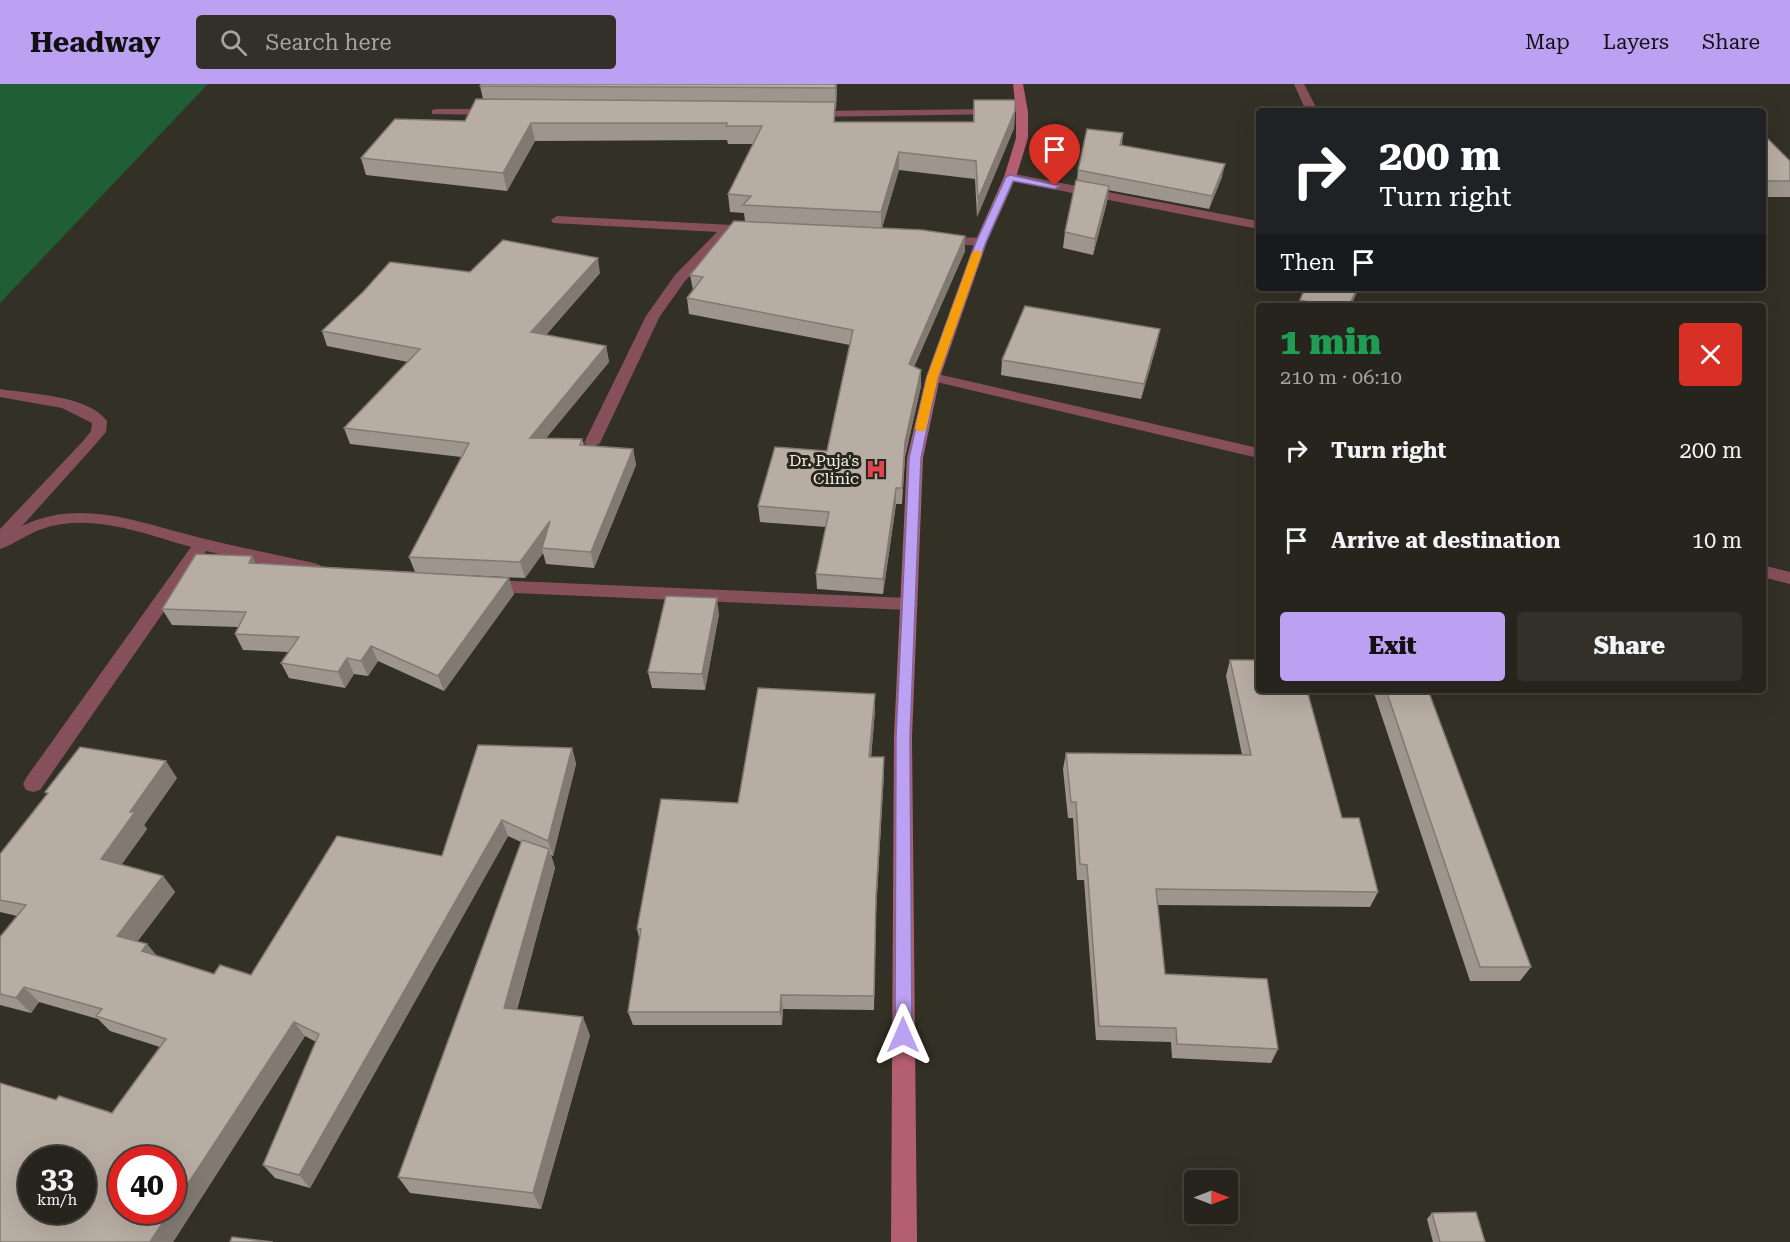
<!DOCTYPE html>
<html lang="en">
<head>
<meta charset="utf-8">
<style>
  body { margin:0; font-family:"Roboto Serif",serif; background:#323029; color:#f1f3f6; height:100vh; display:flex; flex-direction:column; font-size:22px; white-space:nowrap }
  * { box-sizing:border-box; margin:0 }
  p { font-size:20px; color:#a4a4a3 }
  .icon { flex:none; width:33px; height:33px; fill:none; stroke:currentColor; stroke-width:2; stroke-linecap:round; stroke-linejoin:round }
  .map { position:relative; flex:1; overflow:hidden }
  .panel { position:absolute; left:1256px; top:219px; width:510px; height:390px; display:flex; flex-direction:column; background:#26241c; border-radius:6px; box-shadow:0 6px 24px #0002,0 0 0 2px #42413b }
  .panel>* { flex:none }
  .top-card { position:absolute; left:1256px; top:24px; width:510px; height:183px; border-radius:6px; box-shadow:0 6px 24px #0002,0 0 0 2px #42413b; background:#202124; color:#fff; overflow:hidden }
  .needle { width:39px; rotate:90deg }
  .fabs { position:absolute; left:1184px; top:1086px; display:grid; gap:12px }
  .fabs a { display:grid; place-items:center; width:54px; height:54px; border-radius:6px; background:#26241c; box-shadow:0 6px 24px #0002,0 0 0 2px #42413b; font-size:30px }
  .speed { position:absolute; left:18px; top:1062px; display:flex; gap:12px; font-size:30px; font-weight:700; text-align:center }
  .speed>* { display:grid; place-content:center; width:78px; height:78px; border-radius:50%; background:#26241c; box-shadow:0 6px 24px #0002,0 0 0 2px #42413b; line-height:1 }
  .speed small { font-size:15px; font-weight:400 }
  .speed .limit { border:9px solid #d22; background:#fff; color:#111 }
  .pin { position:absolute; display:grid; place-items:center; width:51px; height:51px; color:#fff; margin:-62px -26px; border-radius:50% 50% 50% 0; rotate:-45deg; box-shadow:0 0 6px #0007 }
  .pin .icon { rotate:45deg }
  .me { position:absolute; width:66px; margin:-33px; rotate:0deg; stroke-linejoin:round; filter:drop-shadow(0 0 4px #0008) }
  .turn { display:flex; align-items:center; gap:21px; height:126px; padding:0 24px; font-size:27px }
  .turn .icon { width:78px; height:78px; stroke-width:2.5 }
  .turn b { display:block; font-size:42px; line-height:51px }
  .then { display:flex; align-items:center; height:57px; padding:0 24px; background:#0003; gap:12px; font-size:22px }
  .round { display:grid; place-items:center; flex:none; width:63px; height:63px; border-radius:6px; background:#323029 }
  .summary { display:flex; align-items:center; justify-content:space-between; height:102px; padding:0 24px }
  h1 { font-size:36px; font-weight:800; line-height:45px; color:#1e9e55 }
  .cta { display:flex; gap:12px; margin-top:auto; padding:12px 24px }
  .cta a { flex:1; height:69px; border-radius:6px; background:#bca0f2; color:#111; font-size:24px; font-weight:800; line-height:69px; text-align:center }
  .cta a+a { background:#323029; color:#f1f3f6 }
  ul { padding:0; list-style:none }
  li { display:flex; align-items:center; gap:18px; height:90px; padding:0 24px }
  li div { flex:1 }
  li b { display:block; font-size:22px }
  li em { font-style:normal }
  header { display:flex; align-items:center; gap:36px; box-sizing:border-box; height:84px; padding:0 30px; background:#bca0f2; color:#111 }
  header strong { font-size:28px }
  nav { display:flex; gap:33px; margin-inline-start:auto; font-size:21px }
  .search { width:420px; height:54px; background:#323029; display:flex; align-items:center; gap:15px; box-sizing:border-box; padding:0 21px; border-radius:6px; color:#a4a4a3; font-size:22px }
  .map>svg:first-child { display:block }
  .green { fill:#205e35 }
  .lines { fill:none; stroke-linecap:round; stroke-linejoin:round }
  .lane { fill:#86505a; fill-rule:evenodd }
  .street { fill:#86505a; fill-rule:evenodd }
  .secondary { fill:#b45f71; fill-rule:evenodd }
  .wall { fill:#9e958c }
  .shaded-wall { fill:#817972 }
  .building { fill:#b8ada3; stroke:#817972; stroke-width:1.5; fill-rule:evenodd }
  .route { fill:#bca0f2; stroke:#7a689d; stroke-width:1.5 }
  .slow { fill:#f59e0b }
  .labels { text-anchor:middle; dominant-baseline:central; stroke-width:6; stroke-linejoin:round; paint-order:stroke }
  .poi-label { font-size:16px; fill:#f2f0e9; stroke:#29261c; text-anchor:end }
</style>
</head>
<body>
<header>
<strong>Headway</strong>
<div class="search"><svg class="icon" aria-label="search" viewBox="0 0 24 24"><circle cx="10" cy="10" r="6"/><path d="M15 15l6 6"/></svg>Search here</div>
<nav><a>Map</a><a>Layers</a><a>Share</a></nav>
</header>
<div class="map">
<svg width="1790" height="1158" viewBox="0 0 1790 1158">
  <rect width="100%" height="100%" fill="#333025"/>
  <!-- green -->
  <path class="green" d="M 0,0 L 208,0 L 0,219 Z"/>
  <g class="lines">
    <!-- lane -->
    <path class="lane" d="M 933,289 L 1258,364 L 1258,374 L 928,296 L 926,293 Z
      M 1762,481 L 1790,488 L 1790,500 L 1762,493 Z"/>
    <!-- street -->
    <path class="street" d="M 1294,0 L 1304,0 L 1318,27 L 1306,27 Z
      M 436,25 L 493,25 L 499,28 L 493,31 L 432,30 L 432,26 Z
      M 997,25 L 1001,26 L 1001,30 L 811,33 L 805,30 L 811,27 Z
      M 1010,89 L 1258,137 L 1258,145 L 1006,96 L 1004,93 Z
      M 557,132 L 752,142 L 758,146 L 752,150 L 730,149 L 685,197 L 660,232 L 600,359 L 592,364 L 584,359 L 646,232 L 675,191 L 717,148 L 553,139 L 551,136 Z
      M 941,152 L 981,154 L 987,158 L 981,162 L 937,159 L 935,156 Z
      M 0,305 C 30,310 88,311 107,337 L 106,348 L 94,362 L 22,442 C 82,413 142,440 201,454 C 239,463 276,471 314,479 L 320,481 L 322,485 L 320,489 L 314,491 L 206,467 L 40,706 L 33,708 L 26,706 L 23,700 L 26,694 L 191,463 C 144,450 91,428 42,445 C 27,450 15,460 0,465 L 0,445 L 84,356 L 91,347 L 92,339 L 62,324 L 0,313 Z
      M 488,496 L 909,514 L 915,516 L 918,520 L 915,524 L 909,526 L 488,508 L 482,506 L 479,502 L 482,498 Z"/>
    <!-- secondary -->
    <path class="secondary" d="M 1013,0 L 1023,0 L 1028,28 L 1028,54 L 1016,93 L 987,158 L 940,293 L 923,374 L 912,653 L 917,1158 L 891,1158 L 894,653 L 907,374 L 926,293 L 975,158 L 1004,93 L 1016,54 L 1016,28 Z"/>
  </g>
  <!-- wall -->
  <path class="wall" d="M 481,0 L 837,0 L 836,25 L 835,25 L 835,38 L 973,38 L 974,16 L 1015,27 L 1014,44 L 977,133 L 975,95 L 899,86 L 882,144 L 965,167 L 914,283 L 921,302 L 905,373 L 902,420 L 896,420 L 883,510 L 817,505 L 816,490 L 826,443 L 760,438 L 758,422 L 827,367 L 850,261 L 689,230 L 687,214 L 693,206 L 690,191 L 745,137 L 744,129 L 730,128 L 728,110 L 754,60 L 728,60 L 727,56 L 535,57 L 507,107 L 366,91 L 361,74 L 465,37 L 483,15 L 480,2 Z
    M 1123,49 L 1122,61 L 1222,93 L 1209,125 L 1108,106 L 1107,118 L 1093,171 L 1063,164 L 1065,148 L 1077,96 L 1078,86 Z
    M 1762,54 L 1790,77 L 1790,113 L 1762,113 Z
    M 470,188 L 600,189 L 546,251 L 606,262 L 609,278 L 546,354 L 582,355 L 584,361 L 633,365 L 636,381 L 594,484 L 546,480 L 543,469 L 525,494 L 423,489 L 514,510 L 444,607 L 378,577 L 368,592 L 354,590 L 345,604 L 289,594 L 281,579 L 289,568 L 243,566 L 235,550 L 238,543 L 172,541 L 162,525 L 252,472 L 255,479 L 415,488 L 409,473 L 461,373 L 350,360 L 344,344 L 408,278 L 327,262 L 322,247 Z
    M 1300,216 L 1351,222 L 1298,222 Z
    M 1160,245 L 1157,260 L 1141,315 L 1001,291 L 1002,276 Z
    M 719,530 L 705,606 L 652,604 L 648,588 Z
    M 1230,576 L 1342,734 L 1378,808 L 1370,823 L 1157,821 L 1165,890 L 1278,965 L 1271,979 L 1172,974 L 1171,958 L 1096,956 L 1084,796 L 1077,796 L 1073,734 L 1068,734 L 1063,685 L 1066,669 L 1242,671 L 1226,592 Z
    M 1373,606 L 1428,606 L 1531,883 L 1520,897 L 1470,897 Z
    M 875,610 L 875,626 L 871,673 L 884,673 L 884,688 L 876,828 L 874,926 L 783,925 L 782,941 L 633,941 L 628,928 L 639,854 L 637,845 L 738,719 Z
    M 572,664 L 576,680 L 553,772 L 551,771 L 555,784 L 517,926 L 590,951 L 541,1125 L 410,1109 L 398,1093 L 521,758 L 508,752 L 310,1104 L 275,1094 L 263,1081 L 316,958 L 305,952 L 173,1158 L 0,1158 L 56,1016 L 112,1029 L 160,963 L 110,947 L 98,935 L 39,918 L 31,929 L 0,921 L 0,853 L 17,832 L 0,828 L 0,770 L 47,710 L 45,708 L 177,694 L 144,741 L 147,745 L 121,781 L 163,792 L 175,808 L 137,858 L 147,860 L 156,871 L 214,890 L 251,891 L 442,772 Z
    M 1432,1129 L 1485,1158 L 1433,1158 L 1427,1135 Z"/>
  <!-- shaded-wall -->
  <path class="shaded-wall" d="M 836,0 L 837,0 L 836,25 L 835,4 Z
    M 1015,27 L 1014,44 L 977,133 L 978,115 Z
    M 531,39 L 535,57 L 507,107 L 503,89 Z
    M 899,68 L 899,86 L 881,147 L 881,128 Z
    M 1225,80 L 1222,93 L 1209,125 L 1212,112 Z
    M 1109,102 L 1107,118 L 1093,171 L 1095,155 Z
    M 965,152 L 965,167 L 908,295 L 909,280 Z
    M 598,174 L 600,189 L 535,263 L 531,248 Z
    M 1357,204 L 1359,204 L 1351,222 L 1349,222 Z
    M 1160,245 L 1157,260 L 1141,315 L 1144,300 Z
    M 606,262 L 609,278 L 534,369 L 530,354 Z
    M 921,286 L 921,302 L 905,373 L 902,420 L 905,358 Z
    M 633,365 L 636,381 L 594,484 L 591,468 Z
    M 896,404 L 896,420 L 883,510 L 883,495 Z
    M 550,437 L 542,464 L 543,469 L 525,494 L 520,478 Z
    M 252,472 L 260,488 L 249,479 Z
    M 509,494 L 514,510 L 444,607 L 438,592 Z
    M 717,514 L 719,530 L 705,606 L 702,590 Z
    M 371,562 L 378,577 L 368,592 L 361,577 Z
    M 347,574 L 354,590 L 345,604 L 338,588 Z
    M 875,610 L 875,626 L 870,688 L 869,673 Z
    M 572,664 L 576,680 L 553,772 L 548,757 Z
    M 884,673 L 884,688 L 876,828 L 874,926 L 876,813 Z
    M 166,677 L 177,694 L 144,741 L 147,745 L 114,791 L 101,775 L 130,728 Z
    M 502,736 L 508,752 L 310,1104 L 299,1091 Z
    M 549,765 L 555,784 L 512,943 L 504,924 Z
    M 163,792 L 175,808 L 130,867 L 117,852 Z
    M 147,860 L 159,875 L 142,867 Z
    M 24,903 L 39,918 L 31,929 L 16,914 Z
    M 781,911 L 783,925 L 782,941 L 780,928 Z
    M 583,933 L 590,951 L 541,1125 L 533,1109 Z
    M 294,938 L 305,952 L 173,1158 L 150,1158 L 171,1126 L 172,1126 L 172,1124 Z"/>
  <!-- building -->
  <path class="building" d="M 481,0 L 836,0 L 835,4 L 480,2 Z
    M 476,15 L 835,18 L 834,38 L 974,38 L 974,16 L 1015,16 L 1015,27 L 978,115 L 976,77 L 899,68 L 881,128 L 743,121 L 751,112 L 728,110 L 762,42 L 726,42 L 727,39 L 531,39 L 503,89 L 361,74 L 395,35 L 465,37 Z
    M 1087,45 L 1123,49 L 1120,61 L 1225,80 L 1212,112 L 1078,86 Z
    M 1762,54 L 1767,54 L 1790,77 L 1790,97 L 1762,97 Z
    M 1076,96 L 1109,102 L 1095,155 L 1065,148 Z
    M 734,137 L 922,146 L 965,152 L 909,280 L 921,286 L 905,358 L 902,404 L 896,404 L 883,495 L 816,490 L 829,428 L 758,422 L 775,363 L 827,367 L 853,246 L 687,214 L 703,193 L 690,191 Z
    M 503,156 L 598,174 L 531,248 L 606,262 L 530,354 L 582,355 L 580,361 L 633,365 L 591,468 L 542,464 L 550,437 L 520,478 L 409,473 L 469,359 L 344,344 L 420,265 L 322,247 L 363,208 L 390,178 L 470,188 Z
    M 1305,204 L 1357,204 L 1349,222 L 1326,222 L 1300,216 Z
    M 1025,222 L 1160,245 L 1144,300 L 1002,276 Z
    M 196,470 L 252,472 L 249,479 L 509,494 L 438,592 L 371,562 L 361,577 L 347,574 L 338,588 L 281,579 L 299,553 L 235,550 L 246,528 L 162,525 Z
    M 666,512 L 717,514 L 702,590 L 648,588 Z
    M 1230,576 L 1258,576 L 1258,606 L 1307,606 L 1342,734 L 1359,734 L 1378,808 L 1156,805 L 1165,890 L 1267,895 L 1278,965 L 1177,960 L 1176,944 L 1099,942 L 1087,781 L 1080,780 L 1076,718 L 1071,718 L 1066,669 L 1251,671 Z
    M 758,604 L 875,610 L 869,673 L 884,673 L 876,813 L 874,912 L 781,911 L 780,928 L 628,928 L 641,845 L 637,845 L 661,715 L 738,719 Z
    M 1386,606 L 1428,606 L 1531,883 L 1480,883 Z
    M 478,661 L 572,664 L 548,757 L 502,736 L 299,1091 L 263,1081 L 319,950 L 294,938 L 172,1124 L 172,1076 L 122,1076 L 122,1126 L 171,1126 L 150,1158 L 0,1158 L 0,999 L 56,1016 L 59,1012 L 112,1029 L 166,955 L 96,932 L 102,925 L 24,903 L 16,914 L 0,910 L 0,853 L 26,821 L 0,816 L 0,770 L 48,709 L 45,708 L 80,663 L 166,677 L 130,728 L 135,728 L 101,775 L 163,792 L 117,852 L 147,860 L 142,867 L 214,890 L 220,881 L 251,891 L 337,752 L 442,772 ZM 32,1076 L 82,1076 L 82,1126 L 32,1126 Z
    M 522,756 L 549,765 L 504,924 L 583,933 L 533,1109 L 398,1093 Z
    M 1476,1128 L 1485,1158 L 1440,1158 L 1432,1129 Z
    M 232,1153 L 273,1158 L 230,1158 Z"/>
  <!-- route -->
  <path class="route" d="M 1010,91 L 1060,102 L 1055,105 L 1013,97 L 986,158 L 938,293 L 921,374 L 910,653 L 912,951 L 910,957 L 903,959 L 897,957 L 895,951 L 896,653 L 909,374 L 927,293 L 976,158 L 1006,93 Z"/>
  <!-- slow -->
  <path class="slow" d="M 977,166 L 982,169 L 938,293 L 926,344 L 925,347 L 917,347 L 915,344 L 927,293 L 972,169 Z"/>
  <!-- icons -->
  <defs>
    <g id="hospital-bare" transform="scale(1.62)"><path d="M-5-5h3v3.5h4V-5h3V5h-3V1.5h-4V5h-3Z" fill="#e0444e" stroke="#29261c" stroke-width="2.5" paint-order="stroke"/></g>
  </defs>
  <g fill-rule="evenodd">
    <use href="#hospital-bare" x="876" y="385"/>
  </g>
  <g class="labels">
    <!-- poi labels -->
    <g class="poi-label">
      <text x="859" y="376">Dr. Puja's<tspan x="859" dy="18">Clinic</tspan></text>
    </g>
  </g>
</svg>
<div class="fabs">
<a><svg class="needle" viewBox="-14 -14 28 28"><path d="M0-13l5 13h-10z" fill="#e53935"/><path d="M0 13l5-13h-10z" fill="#a4a4a3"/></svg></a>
</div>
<div class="speed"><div>33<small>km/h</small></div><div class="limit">40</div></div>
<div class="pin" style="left:1055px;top:102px;background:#d93025"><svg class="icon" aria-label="arrive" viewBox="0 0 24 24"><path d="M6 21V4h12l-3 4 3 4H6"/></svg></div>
<svg class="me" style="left:903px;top:951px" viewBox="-20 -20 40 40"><path d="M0-17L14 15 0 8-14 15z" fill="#bca0f2" stroke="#fff" stroke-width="4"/></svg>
<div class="top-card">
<div class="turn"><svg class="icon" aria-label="right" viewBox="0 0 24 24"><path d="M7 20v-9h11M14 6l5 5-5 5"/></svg><div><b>200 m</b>Turn right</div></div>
<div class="then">Then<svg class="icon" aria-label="arrive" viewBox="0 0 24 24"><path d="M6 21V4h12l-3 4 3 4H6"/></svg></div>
</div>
<section class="panel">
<div class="summary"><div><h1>1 min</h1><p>210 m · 06:10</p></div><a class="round" style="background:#d93025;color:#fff"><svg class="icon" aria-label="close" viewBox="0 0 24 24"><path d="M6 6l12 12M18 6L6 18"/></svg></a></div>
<ul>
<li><svg class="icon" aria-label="right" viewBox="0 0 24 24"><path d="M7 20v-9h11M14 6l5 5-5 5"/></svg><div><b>Turn right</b></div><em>200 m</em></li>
<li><svg class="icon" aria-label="arrive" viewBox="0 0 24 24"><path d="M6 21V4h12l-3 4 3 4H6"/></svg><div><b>Arrive at destination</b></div><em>10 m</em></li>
</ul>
<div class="cta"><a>Exit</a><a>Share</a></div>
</section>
</div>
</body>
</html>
